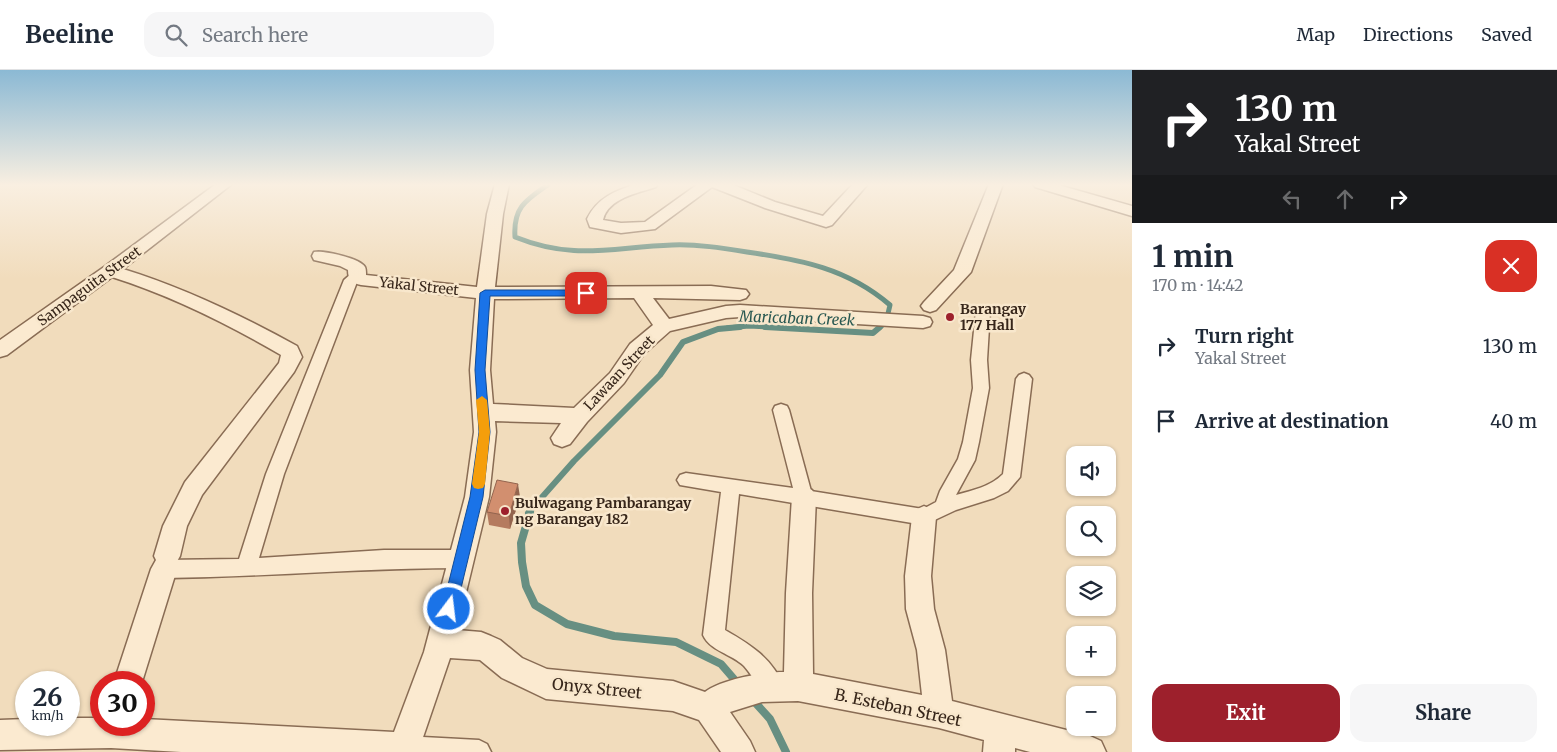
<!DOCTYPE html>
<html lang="en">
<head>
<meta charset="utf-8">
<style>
  body { margin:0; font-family:Merriweather,serif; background:#f6f6f7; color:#1f2937; height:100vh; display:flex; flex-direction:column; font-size:19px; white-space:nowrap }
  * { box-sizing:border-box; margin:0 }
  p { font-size:16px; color:#747a83 }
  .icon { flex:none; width:28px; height:28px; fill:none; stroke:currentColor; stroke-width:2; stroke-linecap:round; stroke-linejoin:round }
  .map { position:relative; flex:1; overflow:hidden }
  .details { display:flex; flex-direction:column; background:#fff; width:425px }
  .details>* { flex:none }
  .banner { background:#202124; color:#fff; overflow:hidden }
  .controls { position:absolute; left:1066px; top:376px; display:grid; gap:10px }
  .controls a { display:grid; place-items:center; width:50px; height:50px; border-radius:10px; background:#fff; box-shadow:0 1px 4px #0004; font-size:25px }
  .speed { position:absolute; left:15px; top:601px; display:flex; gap:10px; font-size:25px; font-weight:700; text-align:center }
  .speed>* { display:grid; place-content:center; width:65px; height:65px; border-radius:50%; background:#fff; box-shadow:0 1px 4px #0004; line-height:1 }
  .speed small { font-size:12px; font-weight:400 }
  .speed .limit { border:8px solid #d22; background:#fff; color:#111 }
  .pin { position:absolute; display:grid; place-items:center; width:42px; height:42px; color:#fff; margin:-21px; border-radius:10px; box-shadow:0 2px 8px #0006 }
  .me { position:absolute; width:55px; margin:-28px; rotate:15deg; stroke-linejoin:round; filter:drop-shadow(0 0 4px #0008) }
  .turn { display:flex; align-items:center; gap:18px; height:105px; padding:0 20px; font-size:22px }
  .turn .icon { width:65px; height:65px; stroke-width:2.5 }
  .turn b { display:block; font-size:35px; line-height:42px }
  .lanes { display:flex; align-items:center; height:48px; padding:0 20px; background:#0003; justify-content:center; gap:25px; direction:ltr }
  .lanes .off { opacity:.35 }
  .round { display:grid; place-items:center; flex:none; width:52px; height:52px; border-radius:15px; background:#f6f6f7 }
  .summary { display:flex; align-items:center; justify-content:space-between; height:85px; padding:0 20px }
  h1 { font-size:30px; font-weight:700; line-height:38px }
  .action { display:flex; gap:10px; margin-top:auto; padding:10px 20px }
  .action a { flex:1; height:58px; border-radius:15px; background:#9d202c; color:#fff; font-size:20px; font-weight:700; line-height:58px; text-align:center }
  .action a+a { background:#f6f6f7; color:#1f2937 }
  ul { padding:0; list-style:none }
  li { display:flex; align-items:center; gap:15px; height:75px; padding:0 20px }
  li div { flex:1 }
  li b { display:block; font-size:19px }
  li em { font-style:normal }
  header { display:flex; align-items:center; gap:30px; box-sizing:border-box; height:70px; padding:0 25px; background:#fff; border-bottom:1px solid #e0e1e3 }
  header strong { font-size:24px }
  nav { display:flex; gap:28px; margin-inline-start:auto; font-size:18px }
  .search { width:350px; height:45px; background:#f6f6f7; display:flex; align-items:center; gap:12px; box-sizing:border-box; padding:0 18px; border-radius:15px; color:#747a83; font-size:19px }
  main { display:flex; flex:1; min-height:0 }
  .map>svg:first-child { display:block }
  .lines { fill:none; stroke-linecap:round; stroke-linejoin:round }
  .stream-far2 { stroke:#678f82; stroke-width:5 }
  .stream-far1 { stroke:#678f82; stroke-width:6 }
  .stream { stroke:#678f82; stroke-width:8 }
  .pedestrian-casing { stroke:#896c54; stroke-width:3 }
  .minor-casing { stroke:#896c54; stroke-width:3 }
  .pedestrian { fill:#fbead0; fill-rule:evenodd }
  .minor { fill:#fbead0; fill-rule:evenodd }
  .wall { fill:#b57b5f }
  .shaded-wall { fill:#93644e }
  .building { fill:#d28f6f; stroke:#93644e }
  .route { fill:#1a73e8; stroke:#114b97 }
  .slow { fill:#f59e0b }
  .poi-dot { fill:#9d202c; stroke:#f8e7cc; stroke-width:2 }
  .labels { text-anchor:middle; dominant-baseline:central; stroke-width:5; stroke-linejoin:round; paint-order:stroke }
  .street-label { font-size:14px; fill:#37261a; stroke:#f8e7cc }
  .poi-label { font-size:14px; font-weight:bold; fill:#37261a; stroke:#f8e7cc; text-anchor:start }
  .water-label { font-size:15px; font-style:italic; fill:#285851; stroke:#f8e7cc }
  .near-street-label { font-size:16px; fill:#37261a; stroke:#f8e7cc }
</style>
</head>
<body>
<header>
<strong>Beeline</strong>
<div class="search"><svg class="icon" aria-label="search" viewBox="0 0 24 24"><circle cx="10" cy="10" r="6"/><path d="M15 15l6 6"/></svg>Search here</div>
<nav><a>Map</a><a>Directions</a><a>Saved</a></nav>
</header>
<main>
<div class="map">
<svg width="1132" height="682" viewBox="0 0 1132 682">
  <rect width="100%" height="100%" fill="#f1dcbc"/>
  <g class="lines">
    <!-- stream-far2 -->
    <path class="stream-far2" d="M 549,114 C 526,130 513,137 515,167 C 575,191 611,177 672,175 C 697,174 722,178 747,182 C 801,190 847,198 890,235 L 886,252 L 879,258
      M 727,258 L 749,256 L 787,258"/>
    <!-- stream-far1 -->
    <path class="stream-far1" d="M 765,257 L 873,263 L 880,257
      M 528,443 L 574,391 L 660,305 L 683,272 L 718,259 L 740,257"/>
    <!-- stream -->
    <path class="stream" d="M 530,442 L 521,473 L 522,492 L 526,516 L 535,535 L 567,554 L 614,566 L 676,572 L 721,594 L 740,616
      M 752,629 L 770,649 L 786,682"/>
    <!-- pedestrian casing -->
    <g class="pedestrian-casing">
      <path id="pedestrian" d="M 357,202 L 364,206 L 357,212 L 284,404 L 259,488 L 384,480 L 462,480 L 469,483 L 472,489 L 469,495 L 462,498 C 362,498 264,507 164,508 L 157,505 L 154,499 L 157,493 L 164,490 L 239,489 L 266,404 L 344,210 L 352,203 Z
        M 983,236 L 988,238 L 990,241 L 987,290 L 989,318 L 979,372 L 975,390 L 956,425 C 973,420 990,417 1003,404 L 1016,309 L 1019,305 L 1024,303 L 1029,305 L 1032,309 L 1020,407 L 1008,421 L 994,428 L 956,440 L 924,455 L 739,424 L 725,560 C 751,575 772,588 784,617 L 781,625 L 773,628 C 759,622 754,607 744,596 C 732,584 710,581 703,565 L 721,422 L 680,415 L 677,410 L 680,405 L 686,403 L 793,418 L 773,340 L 775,336 L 781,334 L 787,336 L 789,340 L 811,421 L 923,439 L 936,432 L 940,421 L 958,389 L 963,372 L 973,318 L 971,290 L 976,241 L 978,238 Z
        M 404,666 L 479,670 L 487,674 L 491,682 L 394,682 L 392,678 L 396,670 Z"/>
    </g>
    <!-- minor casing -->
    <g class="minor-casing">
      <path id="minor" d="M 216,114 L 232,114 L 123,199 C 184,218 241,245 297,276 L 302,287 L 294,302 L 202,425 L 187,456 L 180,486 L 175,495 L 177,499 L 142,612 L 114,612 L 151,499 L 156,490 L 154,486 L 163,456 L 185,412 L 279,293 L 281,285 C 228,254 172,226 112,207 L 7,285 L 0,287 L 0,270 L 104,197 Z
        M 495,114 L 509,114 L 503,144 L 495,217 L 711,216 L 746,220 L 749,224 L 746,228 L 740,230 L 653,228 L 669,249 L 726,236 L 740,235 L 923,246 L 930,248 L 932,252 L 930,256 L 923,258 L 740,247 L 726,248 L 670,261 L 644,284 L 624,313 L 587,352 L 570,374 L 562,377 L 554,374 L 551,368 L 561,353 L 495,351 L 496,362 L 489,427 L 457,560 L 481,562 L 491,566 L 500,570 L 522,588 L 547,599 L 673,611 L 705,622 C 722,609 763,602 784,602 L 786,523 L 792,427 L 796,420 L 804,417 L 812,420 L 816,427 L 812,523 L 813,604 L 922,625 L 917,580 L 906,539 L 905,506 L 912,447 L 915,440 L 924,436 L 933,440 L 936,447 L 931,506 L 934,539 L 945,580 L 952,631 L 1090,666 L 1101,671 L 1106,682 L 1030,682 L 1015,678 L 1015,682 L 983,682 L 984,670 L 939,658 L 798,631 L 762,632 L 730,642 L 750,671 L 755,682 L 721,682 L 699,650 L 673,641 L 546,629 L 502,608 L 480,590 L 450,588 L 418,682 L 181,682 L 111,678 L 0,680 L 0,650 L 26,649 L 26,655 L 69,655 L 69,648 L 101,648 L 101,655 L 144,655 L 144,649 L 394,662 L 424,582 L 465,427 L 474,362 L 470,300 L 476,228 L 361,215 C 352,213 348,210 348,200 L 340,196 L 314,190 L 312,186 L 314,182 C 323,180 360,188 365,197 C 366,199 366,203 366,205 L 477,217 L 487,144 ZM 634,228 L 653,255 L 630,274 L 610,303 L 574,338 L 493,334 L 490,300 L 494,229 Z
        M 636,114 L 658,114 L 656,117 C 638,123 608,128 603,150 L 621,153 L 645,152 L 698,114 L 731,114 L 775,132 L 823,146 L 853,114 L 868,114 L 832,155 L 826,157 L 765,138 L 712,117 L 655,159 L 621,163 L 590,157 L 587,149 C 597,128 615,121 636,114 Z
        M 989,114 L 1003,114 L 971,202 L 936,240 L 930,242 L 924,240 L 921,236 L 924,232 L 954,200 Z
        M 1033,114 L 1055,114 L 1132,136 L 1132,146 L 1035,117 Z"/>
    </g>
    <!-- pedestrian -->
    <use href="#pedestrian" class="pedestrian"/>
    <!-- minor -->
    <use href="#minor" class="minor"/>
  </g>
  <!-- wall -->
  <path class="wall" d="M 520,427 L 510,459 L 489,455 L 487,442 Z"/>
  <!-- shaded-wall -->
  <path class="shaded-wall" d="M 518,414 L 520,427 L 510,459 L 509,446 Z"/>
  <!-- building -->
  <path class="building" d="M 497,410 L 518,414 L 509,446 L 487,442 Z"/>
  <!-- sky -->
  <linearGradient id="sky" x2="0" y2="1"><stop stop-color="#8bb9d4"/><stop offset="0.55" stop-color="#f9efe1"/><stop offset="1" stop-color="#f9efe1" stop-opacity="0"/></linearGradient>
  <rect width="1132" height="209" fill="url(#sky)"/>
  <!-- route -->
  <path class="route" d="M 485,220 L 586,220 L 591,223 L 586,226 L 490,226 L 485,300 L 490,362 L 483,427 L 456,539 L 454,544 L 449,546 L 444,544 L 442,539 L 470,427 L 479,362 L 475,300 L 480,223 Z"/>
  <!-- slow -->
  <path class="slow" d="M 482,326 L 487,330 L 490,362 L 485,414 L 483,418 L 478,419 L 474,418 L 472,414 L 479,362 L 476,330 Z"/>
  <!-- markers -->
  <g class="poi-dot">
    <circle cx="950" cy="247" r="5"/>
    <circle cx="505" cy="441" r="5"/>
  </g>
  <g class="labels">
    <!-- street labels -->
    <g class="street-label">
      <text transform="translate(89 216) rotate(-36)">Sampaguita Street</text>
      <text transform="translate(419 216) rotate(6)">Yakal Street</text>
      <text transform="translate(619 303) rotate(-47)">Lawaan Street</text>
    </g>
    <!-- poi labels -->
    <g class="poi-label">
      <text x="960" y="239">Barangay<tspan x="960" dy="16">177 Hall</tspan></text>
      <text x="515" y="433">Bulwagang Pambarangay<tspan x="515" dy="16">ng Barangay 182</tspan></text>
    </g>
    <!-- water labels -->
    <g class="water-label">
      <text transform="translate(797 248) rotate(2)">Maricaban Creek</text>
    </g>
    <!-- near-street labels -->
    <g class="near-street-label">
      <text transform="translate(597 618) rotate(6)">Onyx Street</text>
      <text transform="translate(898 637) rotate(12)">B. Esteban Street</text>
    </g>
  </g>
</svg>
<div class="controls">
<a><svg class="icon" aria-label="sound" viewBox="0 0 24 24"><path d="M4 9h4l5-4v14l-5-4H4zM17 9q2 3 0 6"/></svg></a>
<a><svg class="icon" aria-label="search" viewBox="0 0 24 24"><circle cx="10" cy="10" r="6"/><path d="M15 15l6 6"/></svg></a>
<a><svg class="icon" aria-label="layers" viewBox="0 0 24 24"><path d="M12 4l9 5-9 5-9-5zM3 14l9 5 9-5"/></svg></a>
<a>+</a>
<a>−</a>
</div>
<div class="speed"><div>26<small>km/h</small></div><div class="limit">30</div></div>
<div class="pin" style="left:586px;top:223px;background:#d93025"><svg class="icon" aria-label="arrive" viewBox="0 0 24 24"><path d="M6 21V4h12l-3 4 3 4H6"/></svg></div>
<svg class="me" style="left:449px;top:539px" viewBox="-20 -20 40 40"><circle r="17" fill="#1a73e8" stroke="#fff" stroke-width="3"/><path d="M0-11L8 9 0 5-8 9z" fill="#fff"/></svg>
</div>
<section class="details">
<div class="banner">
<div class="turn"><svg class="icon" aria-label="right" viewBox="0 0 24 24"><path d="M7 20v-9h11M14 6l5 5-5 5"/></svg><div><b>130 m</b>Yakal Street</div></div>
<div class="lanes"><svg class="icon off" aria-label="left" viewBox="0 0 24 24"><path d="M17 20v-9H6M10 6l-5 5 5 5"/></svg><svg class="icon off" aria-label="ahead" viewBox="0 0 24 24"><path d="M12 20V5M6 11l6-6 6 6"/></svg><svg class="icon" aria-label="right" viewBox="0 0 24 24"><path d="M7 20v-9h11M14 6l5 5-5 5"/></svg></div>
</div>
<div class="summary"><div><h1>1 min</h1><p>170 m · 14:42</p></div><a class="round" style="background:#d93025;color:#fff"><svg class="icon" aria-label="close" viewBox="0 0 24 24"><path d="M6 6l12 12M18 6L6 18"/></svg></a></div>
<ul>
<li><svg class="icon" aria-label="right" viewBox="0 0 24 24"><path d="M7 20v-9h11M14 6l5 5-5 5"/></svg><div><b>Turn right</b><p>Yakal Street</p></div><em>130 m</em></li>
<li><svg class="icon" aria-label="arrive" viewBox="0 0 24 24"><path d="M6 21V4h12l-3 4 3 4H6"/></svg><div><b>Arrive at destination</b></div><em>40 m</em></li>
</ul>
<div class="action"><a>Exit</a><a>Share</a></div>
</section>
</main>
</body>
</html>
